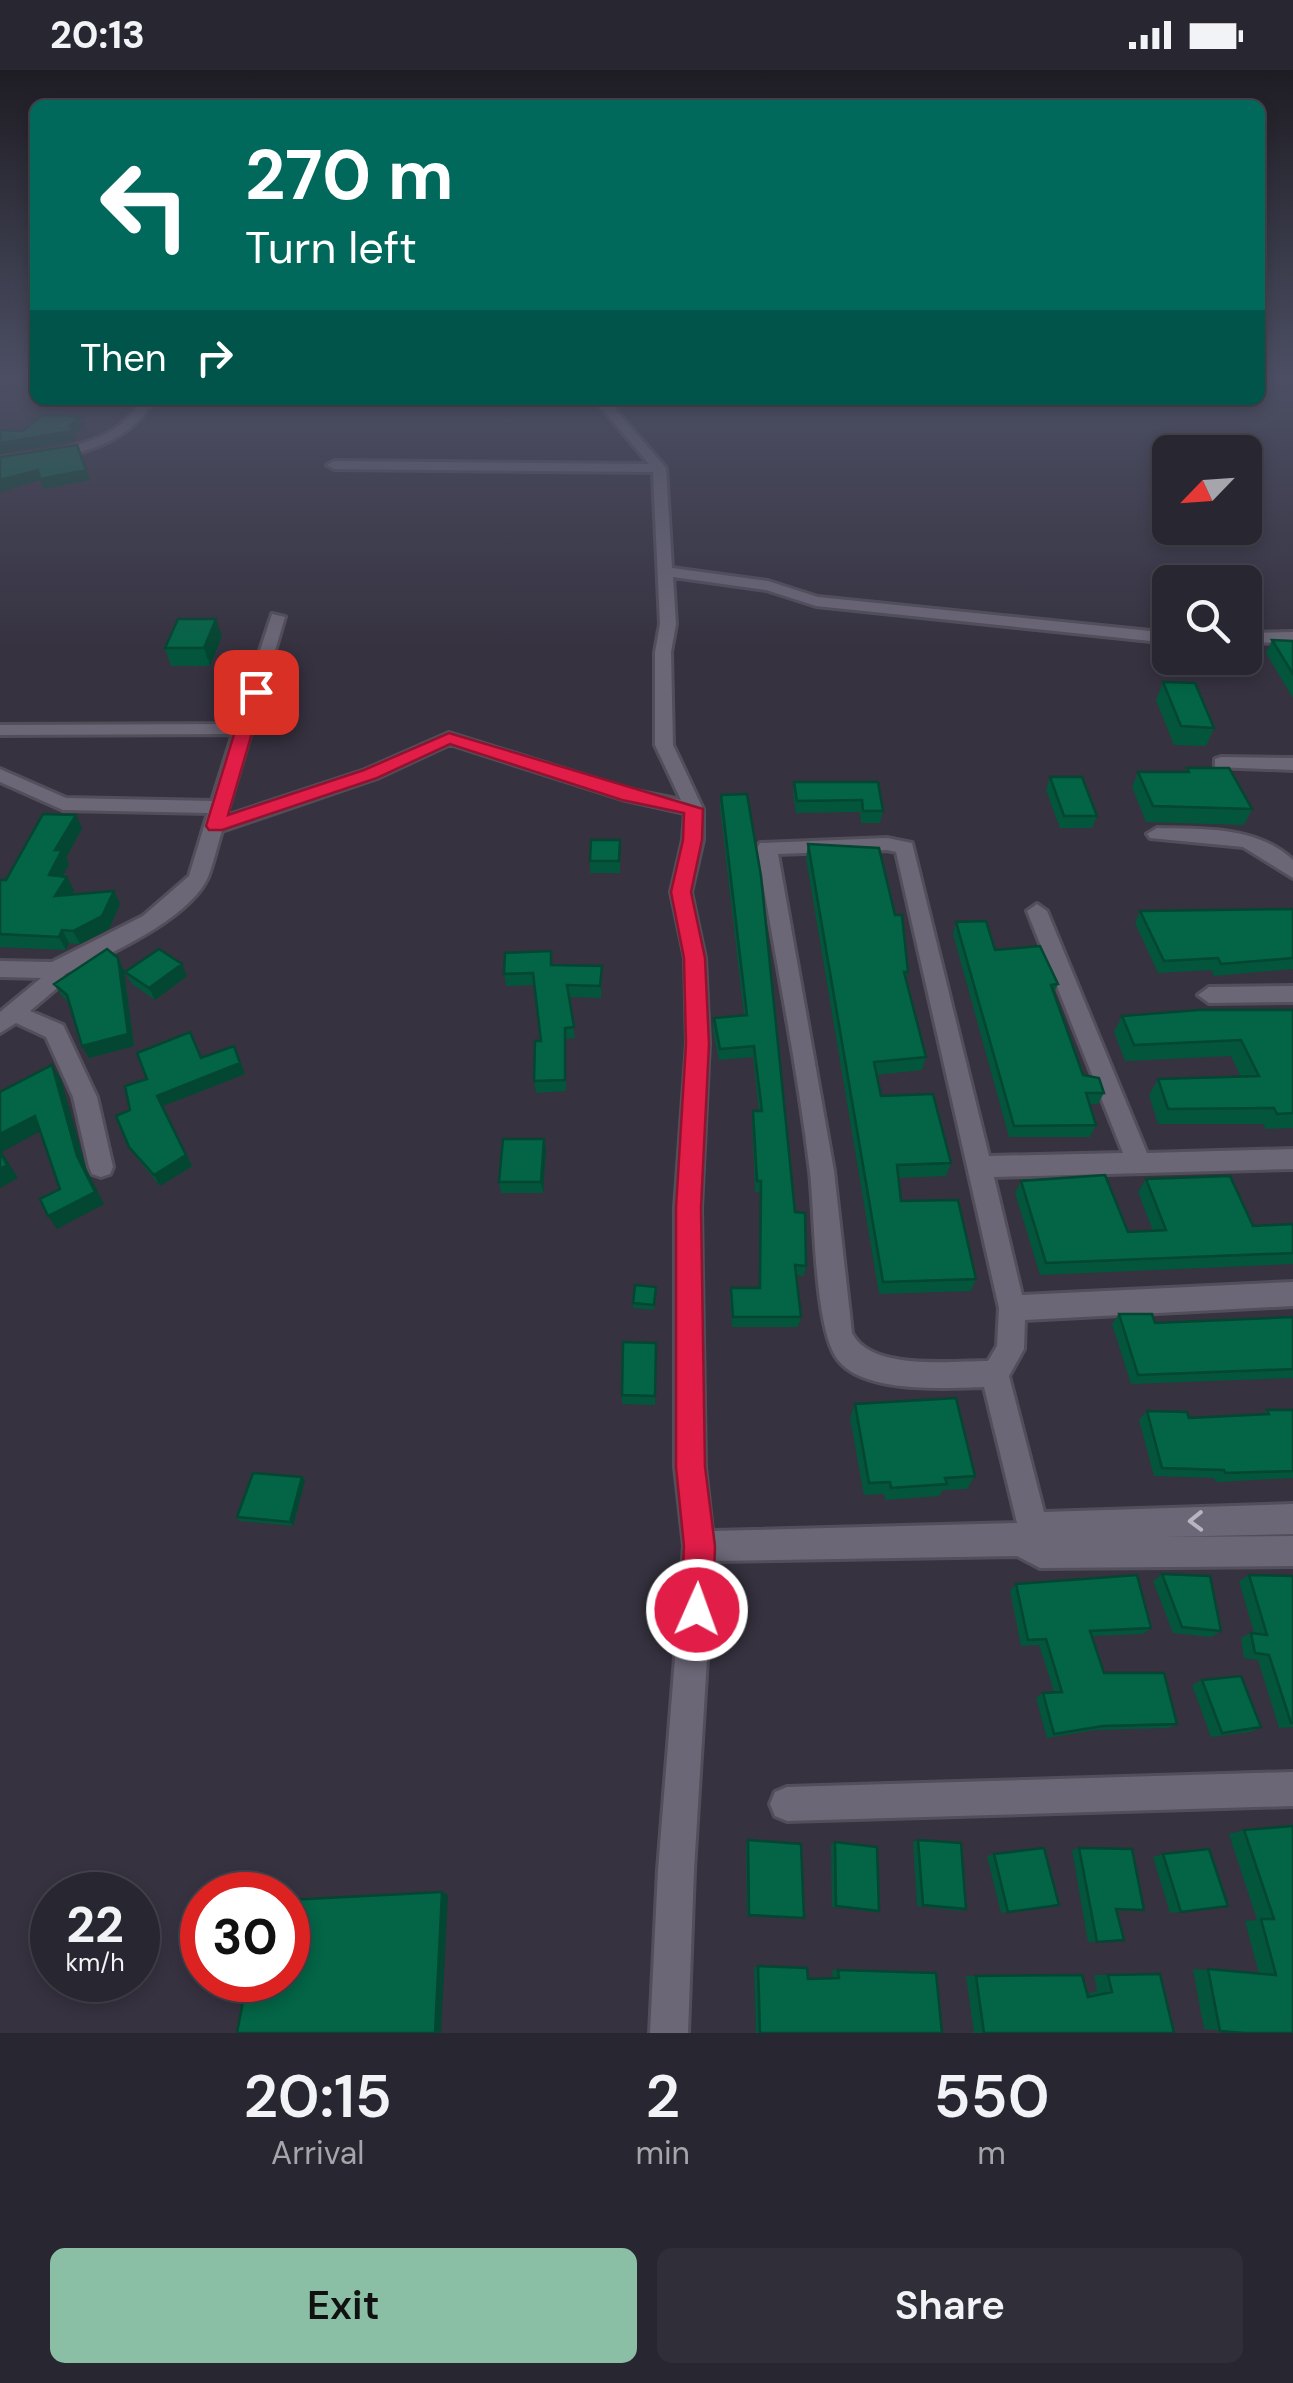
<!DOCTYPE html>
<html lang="en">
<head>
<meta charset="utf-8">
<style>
  body { margin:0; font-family:"DM Sans",sans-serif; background:#302e38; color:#f1f3f6; height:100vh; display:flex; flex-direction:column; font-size:38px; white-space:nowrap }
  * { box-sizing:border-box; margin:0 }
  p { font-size:32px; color:#a5a5ab }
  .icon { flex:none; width:55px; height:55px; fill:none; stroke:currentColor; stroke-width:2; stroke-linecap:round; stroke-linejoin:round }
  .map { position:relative; height:1963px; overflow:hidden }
  .sheet { display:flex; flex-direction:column; background:#282630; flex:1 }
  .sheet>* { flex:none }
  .top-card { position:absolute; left:30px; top:30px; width:1235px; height:305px; border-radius:15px; box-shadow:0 5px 15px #0003,0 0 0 2px #44434c; background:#00695c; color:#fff; overflow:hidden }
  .needle { width:65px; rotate:245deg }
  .fabs { position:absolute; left:1152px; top:365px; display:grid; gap:20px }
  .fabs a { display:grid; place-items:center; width:110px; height:110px; border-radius:15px; background:#282630; box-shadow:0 5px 15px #0003,0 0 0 2px #44434c; font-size:50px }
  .speed { position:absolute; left:30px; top:1802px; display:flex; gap:20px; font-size:50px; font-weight:700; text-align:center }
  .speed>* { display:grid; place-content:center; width:130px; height:130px; border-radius:50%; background:#282630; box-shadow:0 5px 15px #0003,0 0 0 2px #44434c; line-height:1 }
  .speed small { font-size:25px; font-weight:400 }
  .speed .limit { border:15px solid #d22; background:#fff; color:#111 }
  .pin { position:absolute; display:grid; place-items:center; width:85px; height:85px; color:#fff; margin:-42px; border-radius:20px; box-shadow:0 5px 15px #0006 }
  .me { position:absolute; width:110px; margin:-55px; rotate:2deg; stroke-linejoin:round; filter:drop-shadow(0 0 8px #0008) }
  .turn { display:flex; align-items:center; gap:35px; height:210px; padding:0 50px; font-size:45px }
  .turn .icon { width:130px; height:130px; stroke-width:2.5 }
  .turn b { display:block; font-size:70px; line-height:85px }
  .then { display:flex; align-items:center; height:95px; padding:0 50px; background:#0003; gap:20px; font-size:38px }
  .eta { display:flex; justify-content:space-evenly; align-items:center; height:170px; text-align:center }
  .eta b { font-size:60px; font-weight:600; line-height:70px }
  .button { display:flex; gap:20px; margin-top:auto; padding:20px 50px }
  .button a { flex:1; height:115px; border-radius:15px; background:#8abfa5; color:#111; font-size:40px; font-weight:600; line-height:115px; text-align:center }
  .button a+a { background:#302e38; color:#f1f3f6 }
  .status { display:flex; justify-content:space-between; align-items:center; height:70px; padding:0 50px; background:#282630; direction:ltr }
  .status svg { height:28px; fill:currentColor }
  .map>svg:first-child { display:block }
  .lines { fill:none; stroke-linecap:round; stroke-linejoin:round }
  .street-casing { stroke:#524e5a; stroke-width:6 }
  .street { fill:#6c6777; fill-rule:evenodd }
  .wall { fill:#03563c }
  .shaded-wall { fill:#034631 }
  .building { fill:#046446; stroke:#034631; stroke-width:2.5 }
  .oneway { stroke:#b8b5c0 }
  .route { fill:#e11d48; stroke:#92132f; stroke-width:2.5 }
</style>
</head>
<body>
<div class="status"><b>20:13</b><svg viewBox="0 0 49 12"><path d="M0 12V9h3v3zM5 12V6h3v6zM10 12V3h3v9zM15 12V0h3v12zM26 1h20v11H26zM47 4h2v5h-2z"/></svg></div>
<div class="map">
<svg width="1293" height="1963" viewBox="0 0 1293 1963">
  <rect width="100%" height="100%" fill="#363240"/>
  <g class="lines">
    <!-- street casing -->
    <g class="street-casing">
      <path id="street" d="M 142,330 L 154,330 C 121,386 58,386 0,396 L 0,388 C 52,379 112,380 142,330 Z
        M 595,330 L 607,330 L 666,398 L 672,498 L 768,511 L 818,527 L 1170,563 L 1170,573 L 816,536 L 766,520 L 673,507 L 676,554 L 671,582 L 673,675 L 703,739 L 703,770 L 691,822 L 705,888 L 709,973 L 701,1138 L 705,1397 L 712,1461 L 1017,1453 L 984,1317 C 946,1318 864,1324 838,1290 C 814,1259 815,1146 810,1102 C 797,994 775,886 757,778 L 760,773 L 887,768 L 912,773 L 989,1086 L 1123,1083 L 1027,841 L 1037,834 L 1047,841 L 1147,1083 L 1293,1079 L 1293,1099 L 994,1107 L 1022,1225 L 1293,1212 L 1293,1236 L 1025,1250 L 1024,1279 L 1009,1306 L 1044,1442 L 1293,1434 L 1293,1464 L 1164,1467 L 1293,1466 L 1293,1496 L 1040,1498 L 1017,1486 L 713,1491 L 694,1800 L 688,1963 L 650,1963 L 658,1800 L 684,1476 L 675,1397 L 675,1138 L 687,973 L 685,888 L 671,822 L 683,770 L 685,743 L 622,729 L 450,674 L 377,708 L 222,761 C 217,776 214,792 208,807 C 190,849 105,887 65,904 L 62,914 L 30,941 L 63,955 L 97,1027 L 113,1097 L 110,1104 L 101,1107 L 92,1104 L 89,1097 L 73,1027 L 46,967 L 16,953 L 0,963 L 0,942 L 41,908 L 0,907 L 0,891 L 52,892 L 143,846 L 189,806 L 208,743 L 63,740 L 0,712 L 0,699 L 66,728 L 212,731 L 233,664 L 0,665 L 0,655 L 236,654 L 272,544 L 285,547 L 226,746 L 365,700 L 449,663 L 631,720 L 681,730 L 655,675 L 655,582 L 660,554 L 653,402 L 334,399 L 327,395 L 334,391 L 649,394 ZM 887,780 L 896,782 L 999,1238 L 997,1276 L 988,1291 C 951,1291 871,1301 852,1263 L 834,1101 L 778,784 Z
        M 1293,562 L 1293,572 L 1245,573 L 1245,563 Z
        M 1221,687 L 1293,688 L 1293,700 L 1215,697 L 1215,689 Z
        M 1157,758 C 1203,759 1257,756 1293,790 L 1293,808 L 1243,777 L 1150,768 L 1147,764 Z
        M 1293,916 L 1293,932 L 1209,933 L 1198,925 L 1209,917 Z
        M 1293,1702 L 1293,1736 L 787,1751 L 775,1746 L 770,1734 L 775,1722 L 787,1717 Z"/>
    </g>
    <!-- street -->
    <use href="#street" class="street"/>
  </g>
  <!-- wall -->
  <path class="wall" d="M 222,566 L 210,596 L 171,596 L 165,578 Z
    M 1272,570 L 1293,571 L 1293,628 L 1266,583 Z
    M 1163,612 L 1214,658 L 1206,676 L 1174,675 L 1156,630 Z
    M 1187,698 L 1252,739 L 1244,755 L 1146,752 L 1132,717 L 1138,702 L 1185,702 Z
    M 1050,707 L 1097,746 L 1092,758 L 1060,758 L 1046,720 Z
    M 794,712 L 878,712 L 883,741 L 880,753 L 861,753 L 860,742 L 796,743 L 793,724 Z
    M 721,725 L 806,1196 L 804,1206 L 796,1205 L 801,1247 L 798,1257 L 732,1257 L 730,1228 L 731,1218 L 759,1218 L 760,1122 L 755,1122 L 752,1052 L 753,1041 L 759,1041 L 753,987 L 719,990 L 713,960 L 714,948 L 744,945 L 720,737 Z
    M 82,758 L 66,788 L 69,794 L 62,806 L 74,820 L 71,825 L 114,821 L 120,834 L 109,859 L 80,874 L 69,873 L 66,880 L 0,877 L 0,810 L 6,810 Z
    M 620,770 L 620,803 L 590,803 L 590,791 Z
    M 808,774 L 908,902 L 906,909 L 926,987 L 922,1000 L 876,1005 L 881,1026 L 951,1093 L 946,1106 L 898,1108 L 901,1131 L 976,1209 L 971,1221 L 879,1224 L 806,788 Z
    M 1293,839 L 1293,899 L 1214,906 L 1211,900 L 1158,903 L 1135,853 L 1140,841 Z
    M 956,852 L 995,880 L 1058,914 L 1054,923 L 1083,1005 L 1104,1023 L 1098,1034 L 1089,1034 L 1096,1055 L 1090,1067 L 1009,1067 L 953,864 Z
    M 118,888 L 124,900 L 134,976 L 89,988 L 82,976 L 69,933 L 61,925 L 54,914 Z
    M 552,895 L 602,896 L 601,928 L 569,927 L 575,968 L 566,969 L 566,1021 L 536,1023 L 534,1011 L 541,971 L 534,915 L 506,916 L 504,904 Z
    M 125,902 L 187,906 L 155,930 L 132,914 Z
    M 1293,940 L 1293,1058 L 1266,1059 L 1263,1054 L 1158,1054 L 1149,1025 L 1158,1009 L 1241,1007 L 1231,986 L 1125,991 L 1114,962 L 1122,946 Z
    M 234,976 L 245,1004 L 163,1036 L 192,1096 L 160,1116 L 136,1087 L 129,1077 L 130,1040 L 147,1009 Z
    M 546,1080 L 543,1123 L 501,1123 L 499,1112 Z
    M 1146,1109 L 1253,1156 L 1293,1154 L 1293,1194 L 1040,1205 L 1015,1123 L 1021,1111 L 1128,1162 L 1153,1161 L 1138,1122 Z
    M 656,1217 L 654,1240 L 633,1238 L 633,1233 Z
    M 1119,1244 L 1155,1253 L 1293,1247 L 1293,1308 L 1131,1314 L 1112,1254 Z
    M 656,1273 L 655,1335 L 622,1334 L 622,1325 Z
    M 855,1334 L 975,1406 L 967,1419 L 943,1420 L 939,1426 L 885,1430 L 884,1424 L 864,1425 L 850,1348 Z
    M 1267,1340 L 1293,1340 L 1293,1408 L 1216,1412 L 1214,1408 L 1154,1406 L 1139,1350 L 1147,1341 L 1189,1348 L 1263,1345 Z
    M 302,1407 L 305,1411 L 293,1456 L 240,1451 L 237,1447 Z
    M 1162,1504 L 1221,1561 L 1211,1567 L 1173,1563 L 1153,1511 Z
    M 1249,1505 L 1293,1506 L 1293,1657 L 1279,1658 L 1258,1590 L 1244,1588 L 1241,1568 L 1251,1563 L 1254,1563 L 1239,1511 Z
    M 1016,1514 L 1151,1558 L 1143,1564 L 1092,1566 L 1104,1603 L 1177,1654 L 1168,1658 L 1095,1660 L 1047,1668 L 1036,1628 L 1043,1623 L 1054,1622 L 1039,1575 L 1021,1576 L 1010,1521 Z
    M 1202,1610 L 1261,1657 L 1250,1662 L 1211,1667 L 1192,1615 Z
    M 1293,1756 L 1293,1963 L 1245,1963 L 1204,1959 L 1193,1899 L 1259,1904 L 1245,1851 L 1257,1850 L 1229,1764 L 1244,1760 Z
    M 748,1770 L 804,1848 L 747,1846 L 746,1773 Z
    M 918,1770 L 966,1839 L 960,1841 L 917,1836 L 913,1772 Z
    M 835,1772 L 879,1841 L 874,1842 L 832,1837 L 831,1775 Z
    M 1079,1778 L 1144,1840 L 1116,1841 L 1124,1870 L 1088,1872 L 1072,1780 Z
    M 994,1784 L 1059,1835 L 1001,1843 L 987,1786 Z
    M 1163,1784 L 1228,1836 L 1170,1843 L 1153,1787 Z
    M 754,1897 L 807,1898 L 808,1909 L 833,1908 L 832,1900 L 936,1903 L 942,1963 L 756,1963 Z
    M 1144,1904 L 1174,1963 L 974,1963 L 966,1906 L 1082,1905 L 1087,1924 L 1097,1921 L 1094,1905 Z"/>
  <!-- shaded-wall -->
  <path class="shaded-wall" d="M 79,346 L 83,357 L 74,366 L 70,356 Z
    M 72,361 L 76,371 L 0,384 L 0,373 Z
    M 38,400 L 86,400 L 90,410 L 44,419 L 40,410 L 0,422 L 0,410 Z
    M 216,549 L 222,566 L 210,596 L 204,578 Z
    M 76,745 L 82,758 L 66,788 L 69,794 L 56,819 L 49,805 L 55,780 Z
    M 67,807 L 74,820 L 62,839 L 55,826 Z
    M 114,821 L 120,834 L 109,859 L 80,874 L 73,861 Z
    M 62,860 L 69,873 L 66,880 L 59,867 Z
    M 118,888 L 124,900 L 134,976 L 89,988 L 82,976 Z
    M 182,894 L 187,906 L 155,930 L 149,918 Z
    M 234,976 L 245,1004 L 163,1036 L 192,1096 L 160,1116 L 154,1105 L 157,1026 Z
    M 52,995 L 61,1009 L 86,1098 L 104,1134 L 57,1159 L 48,1146 L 77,1086 Z
    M 35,1046 L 44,1059 L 2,1082 L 18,1108 L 0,1118 L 0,1064 Z
    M 544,1069 L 546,1080 L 543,1123 L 541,1112 Z
    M 302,1407 L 305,1411 L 293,1456 L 290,1452 Z
    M 442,1822 L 448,1825 L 441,1963 L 435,1963 Z"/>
  <!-- building -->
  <path class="building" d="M 42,345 L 79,346 L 70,356 L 72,361 L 0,373 L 0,360 L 23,361 Z
    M 77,375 L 86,400 L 40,409 L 38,400 L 0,410 L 0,387 Z
    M 178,549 L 216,549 L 204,578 L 165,578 Z
    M 1272,570 L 1293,571 L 1293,604 Z
    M 1163,612 L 1195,613 L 1214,658 L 1181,656 Z
    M 1187,698 L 1229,698 L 1252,739 L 1153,736 L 1138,702 L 1189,702 Z
    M 1050,707 L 1082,707 L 1097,746 L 1064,746 Z
    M 794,712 L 878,712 L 883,741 L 863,741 L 862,730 L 797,731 Z
    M 747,724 L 761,806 L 795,1142 L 805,1143 L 806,1196 L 795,1195 L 801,1247 L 733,1247 L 731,1218 L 760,1218 L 761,1111 L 757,1111 L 753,1041 L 762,1041 L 754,976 L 720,979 L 714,948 L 747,945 L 721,725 Z
    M 43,744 L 76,745 L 55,780 L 62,780 L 49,805 L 67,807 L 55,826 L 114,821 L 102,846 L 73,861 L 62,860 L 59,867 L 0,864 L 0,810 L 6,810 Z
    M 591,770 L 620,770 L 619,791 L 590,791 Z
    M 808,774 L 879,778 L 895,845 L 902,845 L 908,902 L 904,902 L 926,987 L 874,992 L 881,1026 L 933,1024 L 951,1093 L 897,1095 L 901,1131 L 958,1130 L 976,1209 L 883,1212 Z
    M 1293,839 L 1293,888 L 1221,894 L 1218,888 L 1164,891 L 1140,841 Z
    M 986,851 L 995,880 L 1040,876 L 1058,914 L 1051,915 L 1083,1005 L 1099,1008 L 1104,1023 L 1086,1023 L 1096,1055 L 1014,1056 L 956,852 Z
    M 107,879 L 118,888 L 128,964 L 82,976 L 67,925 L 54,914 Z
    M 159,879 L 182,894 L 149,918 L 125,902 Z
    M 551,881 L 551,895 L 602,896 L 600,916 L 567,915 L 574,957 L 565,958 L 565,1010 L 534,1011 L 535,971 L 541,971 L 533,903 L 504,904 L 505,883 Z
    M 1199,940 L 1293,940 L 1293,1043 L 1277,1044 L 1274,1038 L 1168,1039 L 1158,1009 L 1259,1006 L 1241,970 L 1134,975 L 1122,946 Z
    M 190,962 L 201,988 L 234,976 L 240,993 L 157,1026 L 186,1085 L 154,1105 L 129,1077 L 116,1046 L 130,1040 L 125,1016 L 147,1009 L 137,983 Z
    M 52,995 L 77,1086 L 95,1122 L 48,1146 L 40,1129 L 60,1119 L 35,1046 L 0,1064 L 0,1022 Z
    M 503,1069 L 544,1069 L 541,1112 L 499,1112 Z
    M 0,1082 L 7,1095 L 0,1099 Z
    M 1105,1105 L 1128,1162 L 1166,1160 L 1146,1109 L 1230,1106 L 1253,1156 L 1293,1154 L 1293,1183 L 1046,1193 L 1021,1111 Z
    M 635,1215 L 656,1217 L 654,1235 L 633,1233 Z
    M 1119,1244 L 1152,1244 L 1155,1253 L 1293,1247 L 1293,1299 L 1138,1305 Z
    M 623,1272 L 656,1273 L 655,1326 L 622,1325 Z
    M 956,1328 L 975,1406 L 945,1408 L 947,1414 L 891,1418 L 890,1412 L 869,1413 L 855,1334 Z
    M 1267,1340 L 1293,1340 L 1293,1401 L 1225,1403 L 1224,1400 L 1162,1398 L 1147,1341 L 1187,1342 L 1189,1348 L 1269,1344 Z
    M 253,1403 L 302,1407 L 290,1452 L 237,1447 Z
    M 1162,1504 L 1210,1506 L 1221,1561 L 1182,1557 Z
    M 1137,1505 L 1151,1558 L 1090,1561 L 1104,1603 L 1164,1603 L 1177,1654 L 1103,1656 L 1054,1664 L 1043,1623 L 1062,1622 L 1046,1569 L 1028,1570 L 1016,1514 Z
    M 1249,1505 L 1293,1506 L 1293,1653 L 1291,1653 L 1269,1585 L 1255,1583 L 1251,1563 L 1267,1565 Z
    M 1241,1606 L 1261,1657 L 1222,1663 L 1202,1610 Z
    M 1293,1756 L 1293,1963 L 1245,1963 L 1220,1961 L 1208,1899 L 1276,1905 L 1261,1849 L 1274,1849 L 1244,1760 Z
    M 748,1770 L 801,1774 L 804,1848 L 749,1845 Z
    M 918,1770 L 961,1773 L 966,1839 L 923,1835 Z
    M 835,1772 L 877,1777 L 879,1841 L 836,1836 Z
    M 1044,1778 L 1059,1835 L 1008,1842 L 994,1784 Z
    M 1079,1778 L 1132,1779 L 1144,1840 L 1116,1839 L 1124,1870 L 1097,1872 Z
    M 1209,1779 L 1228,1836 L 1181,1842 L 1163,1784 Z
    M 442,1822 L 435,1963 L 237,1963 L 247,1910 L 288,1910 L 288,1830 Z
    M 758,1896 L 807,1898 L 808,1909 L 839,1908 L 838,1900 L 936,1903 L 942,1963 L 760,1963 Z
    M 1160,1904 L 1174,1963 L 984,1963 L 976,1906 L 1082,1905 L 1088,1927 L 1112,1922 L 1108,1905 Z"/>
  <!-- one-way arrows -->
  <defs><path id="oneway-chevron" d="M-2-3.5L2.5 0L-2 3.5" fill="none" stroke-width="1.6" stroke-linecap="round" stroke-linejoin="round" transform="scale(2.5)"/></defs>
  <use class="oneway" href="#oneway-chevron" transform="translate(1196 1451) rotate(179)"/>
  <!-- sky -->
  <linearGradient id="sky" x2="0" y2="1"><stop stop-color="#1e1c23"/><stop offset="0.53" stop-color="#4c4f64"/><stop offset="1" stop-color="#4c4f64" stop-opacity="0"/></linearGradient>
  <rect width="1293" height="581" fill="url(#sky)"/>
  <!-- route -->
  <path class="route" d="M 256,616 L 264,622 L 228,745 L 364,700 L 449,663 L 703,739 L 702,770 L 691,822 L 705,888 L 709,974 L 701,1138 L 705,1397 L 715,1476 L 713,1540 L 708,1551 L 697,1556 L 686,1551 L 681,1540 L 684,1476 L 676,1397 L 676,1138 L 686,974 L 684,888 L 671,822 L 683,770 L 684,743 L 622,730 L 450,674 L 377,708 L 222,760 L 209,760 L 206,756 L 247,622 Z"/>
</svg>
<div class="fabs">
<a><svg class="needle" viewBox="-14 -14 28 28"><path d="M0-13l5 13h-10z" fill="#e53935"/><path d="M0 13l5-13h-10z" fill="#a5a5ab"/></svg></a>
<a><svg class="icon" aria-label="search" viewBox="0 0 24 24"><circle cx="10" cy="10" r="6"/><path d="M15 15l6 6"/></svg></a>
</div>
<div class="speed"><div>22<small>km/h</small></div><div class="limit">30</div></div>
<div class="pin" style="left:256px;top:622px;background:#d93025"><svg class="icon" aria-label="arrive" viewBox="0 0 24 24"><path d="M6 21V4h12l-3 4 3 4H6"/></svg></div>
<svg class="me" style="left:697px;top:1540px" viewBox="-20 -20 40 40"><circle r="17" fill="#e11d48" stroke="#fff" stroke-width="3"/><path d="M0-11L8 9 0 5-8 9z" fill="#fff"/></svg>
<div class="top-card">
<div class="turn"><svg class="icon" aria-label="left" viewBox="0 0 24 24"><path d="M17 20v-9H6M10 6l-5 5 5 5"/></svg><div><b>270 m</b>Turn left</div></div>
<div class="then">Then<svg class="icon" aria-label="right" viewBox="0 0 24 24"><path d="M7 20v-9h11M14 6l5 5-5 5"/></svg></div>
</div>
</div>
<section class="sheet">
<div class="eta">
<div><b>20:15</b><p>Arrival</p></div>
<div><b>2</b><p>min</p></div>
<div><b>550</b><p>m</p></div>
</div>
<div class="button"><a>Exit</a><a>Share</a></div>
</section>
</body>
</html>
